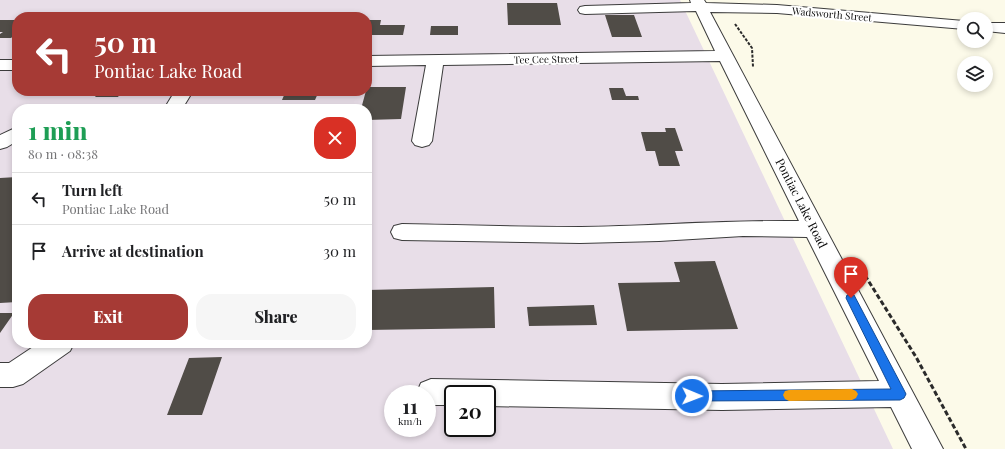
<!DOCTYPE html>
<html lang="en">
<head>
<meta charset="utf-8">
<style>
  body { margin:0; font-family:"Playfair Display",serif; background:#f6f6f6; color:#202124; height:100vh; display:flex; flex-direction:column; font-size:15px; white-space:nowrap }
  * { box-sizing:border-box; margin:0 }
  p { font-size:13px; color:#757577 }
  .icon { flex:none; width:22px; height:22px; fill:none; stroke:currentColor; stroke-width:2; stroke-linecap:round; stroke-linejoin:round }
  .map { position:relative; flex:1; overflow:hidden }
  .side { position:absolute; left:12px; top:104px; width:360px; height:244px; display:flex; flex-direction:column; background:#fff; border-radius:16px; box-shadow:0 2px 6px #0003 }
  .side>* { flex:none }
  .top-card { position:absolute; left:12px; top:12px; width:360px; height:84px; border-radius:16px; box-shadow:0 2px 6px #0003; background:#a63a35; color:#fff; overflow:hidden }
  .controls { position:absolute; left:957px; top:12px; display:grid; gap:8px }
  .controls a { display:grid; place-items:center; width:36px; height:36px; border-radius:50%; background:#fff; box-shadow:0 2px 6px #0003; font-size:20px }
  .speed { position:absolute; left:384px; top:385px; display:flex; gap:8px; font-size:20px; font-weight:700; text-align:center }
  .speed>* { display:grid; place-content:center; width:52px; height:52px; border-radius:50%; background:#fff; box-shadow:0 2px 6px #0003; line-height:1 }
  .speed small { font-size:10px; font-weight:400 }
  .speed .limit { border:2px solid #111; border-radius:6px; background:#fff; color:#111 }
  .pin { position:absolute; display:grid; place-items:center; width:34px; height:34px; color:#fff; margin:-41px -17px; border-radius:50% 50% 50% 0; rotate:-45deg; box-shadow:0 0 4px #0007 }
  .pin .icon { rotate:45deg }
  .me { position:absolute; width:44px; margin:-22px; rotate:91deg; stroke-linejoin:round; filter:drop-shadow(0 0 3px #0008) }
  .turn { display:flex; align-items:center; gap:14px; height:84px; padding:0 16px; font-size:18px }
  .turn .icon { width:52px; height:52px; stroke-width:2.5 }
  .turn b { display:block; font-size:28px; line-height:34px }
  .round { display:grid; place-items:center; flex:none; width:42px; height:42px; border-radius:16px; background:#f6f6f6 }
  .summary { display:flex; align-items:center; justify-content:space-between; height:68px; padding:0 16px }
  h1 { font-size:24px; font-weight:800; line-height:30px; color:#1e9e55 }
  .button { display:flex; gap:8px; margin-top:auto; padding:8px 16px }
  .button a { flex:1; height:46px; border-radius:16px; background:#a63a35; color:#fff; font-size:16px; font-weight:800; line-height:46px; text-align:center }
  .button a+a { background:#f6f6f6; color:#202124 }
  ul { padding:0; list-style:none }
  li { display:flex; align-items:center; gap:12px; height:52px; padding:0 16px; border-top:1px solid #e0e0e0 }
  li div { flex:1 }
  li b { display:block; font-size:15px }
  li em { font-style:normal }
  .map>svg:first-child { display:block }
  .industrial { fill:#e8dee8; fill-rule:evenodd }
  .building { fill:#504c47 }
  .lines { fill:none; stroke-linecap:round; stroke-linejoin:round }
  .minor-casing { stroke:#3c3c3c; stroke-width:2 }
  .path-far1 { stroke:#2b2b2b; stroke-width:2; stroke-dasharray:3 1.5; stroke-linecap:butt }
  .path { stroke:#2b2b2b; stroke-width:3; stroke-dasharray:5 2.5; stroke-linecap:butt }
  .minor { fill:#fff; fill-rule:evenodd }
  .route { fill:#1a73e8; stroke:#114b97 }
  .slow { fill:#f59e0b }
  .labels { text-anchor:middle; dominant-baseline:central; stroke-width:4; stroke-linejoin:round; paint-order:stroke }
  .far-street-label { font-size:10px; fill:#090909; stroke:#fff }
  .street-label { font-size:12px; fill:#090909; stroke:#fff }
</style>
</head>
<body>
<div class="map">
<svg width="1005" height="449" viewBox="0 0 1005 449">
  <rect width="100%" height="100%" fill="#fcfae9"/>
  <!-- industrial -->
  <path class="industrial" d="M 0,0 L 680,0 L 893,449 L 0,449 ZM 17,17 L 367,17 L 367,91 L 17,91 ZM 17,109 L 367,109 L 367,343 L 17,343 ZM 393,394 L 427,394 L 427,428 L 393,428 ZM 453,394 L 487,394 L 487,428 L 453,428 Z"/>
  <!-- building -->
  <path class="building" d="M 507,3 L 557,3 L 561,25 L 508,25 Z
    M 605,15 L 634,15 L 642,37 L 612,37 Z
    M 0,20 L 17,20 L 17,33 L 11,38 L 0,38 L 0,34 L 3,32 L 0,32 Z
    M 368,20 L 381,20 L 380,25 L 405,25 L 403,35 L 367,35 Z
    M 431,26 L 458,26 L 458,35 L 430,35 Z
    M 367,87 L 406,87 L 401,119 L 367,120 L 367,109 L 361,109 Z
    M 609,88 L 623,88 L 626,96 L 638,96 L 639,100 L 612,100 Z
    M 100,91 L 122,91 L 118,97 L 95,97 Z
    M 242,91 L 264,91 L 262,95 L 240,95 Z
    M 296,91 L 319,91 L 315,100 L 282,100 L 285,93 L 296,93 Z
    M 665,128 L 675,128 L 683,151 L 675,151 L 680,166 L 659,166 L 655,151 L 646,151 L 641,132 L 666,132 Z
    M 17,177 L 17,302 L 0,303 L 0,178 Z
    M 715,261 L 738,329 L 627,331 L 618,283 L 680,282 L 674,262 Z
    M 494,287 L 495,328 L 367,330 L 367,290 Z
    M 594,305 L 597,325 L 529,326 L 527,307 Z
    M 0,313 L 14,313 L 0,333 Z
    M 222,357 L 202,415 L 167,415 L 189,358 Z"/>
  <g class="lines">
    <!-- minor casing -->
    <g class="minor-casing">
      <path id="minor" d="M 690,0 L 704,0 L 706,3 L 777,5 L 964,21 L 964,29 L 777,13 L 710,12 L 943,449 L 912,449 L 891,407 L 722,410 L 487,406 L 487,394 L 453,394 L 453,405 L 431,405 L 427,403 L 427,394 L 418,394 L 417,392 L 421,383 L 431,379 L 722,384 L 879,381 L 807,237 L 743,236 L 659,241 L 580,243 L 402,240 L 394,238 L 391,232 L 394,226 L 402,224 C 462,225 521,227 581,227 C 654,226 726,220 799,221 L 720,61 L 443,65 L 432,141 L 429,145 L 422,147 L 415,145 L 412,141 L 426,65 L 367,66 L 367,56 L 715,51 L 696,11 L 585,14 L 580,13 L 578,10 L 580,7 L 585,6 L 691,3 Z
        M 986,23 L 1005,23 L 1005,33 L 986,31 Z
        M 0,60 L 17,60 L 17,70 L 0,70 Z
        M 175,91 L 193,91 L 182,109 L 164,109 Z
        M 13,129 L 17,129 L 17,141 L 7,147 L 0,149 L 0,135 Z
        M 39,343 L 74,343 L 70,351 L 23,384 L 13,387 L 0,387 L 0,363 L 9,363 Z"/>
    </g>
    <!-- path-far1 -->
    <path class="path-far1" d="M 735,24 L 752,48 L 753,67"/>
    <!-- path -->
    <path class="path" d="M 861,269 L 916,357 L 966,449"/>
    <!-- minor -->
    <use href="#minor" class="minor"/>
  </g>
  <!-- route -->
  <path class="route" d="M 851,294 L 854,295 L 904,390 L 906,394 L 904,398 L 900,400 L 692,401 L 688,400 L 686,396 L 688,392 L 692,391 L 891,389 L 846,298 L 847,295 Z"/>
  <!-- slow -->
  <path class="slow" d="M 852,389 L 856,391 L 858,394 L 856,398 L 852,400 L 789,401 L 785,399 L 783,395 L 785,391 L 789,390 Z"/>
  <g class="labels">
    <!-- far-street labels -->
    <g class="far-street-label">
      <text transform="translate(832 14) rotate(5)">Wadsworth Street</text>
      <text transform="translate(546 59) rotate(-1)">Tee Cee Street</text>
    </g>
    <!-- street labels -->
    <g class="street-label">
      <text transform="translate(802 203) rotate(63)">Pontiac Lake Road</text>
    </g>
  </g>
</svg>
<div class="controls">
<a><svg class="icon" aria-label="search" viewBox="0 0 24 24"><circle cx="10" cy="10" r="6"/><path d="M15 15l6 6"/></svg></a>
<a><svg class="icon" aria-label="layers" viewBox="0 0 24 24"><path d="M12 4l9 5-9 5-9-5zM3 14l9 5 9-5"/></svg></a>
</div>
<div class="speed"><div>11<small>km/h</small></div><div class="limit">20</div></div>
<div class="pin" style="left:851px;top:298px;background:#d93025"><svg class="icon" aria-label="arrive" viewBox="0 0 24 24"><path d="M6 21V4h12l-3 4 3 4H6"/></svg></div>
<svg class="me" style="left:692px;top:396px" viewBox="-20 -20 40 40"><circle r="17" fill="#1a73e8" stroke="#fff" stroke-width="3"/><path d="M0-11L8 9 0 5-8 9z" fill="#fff"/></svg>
<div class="top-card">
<div class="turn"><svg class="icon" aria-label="left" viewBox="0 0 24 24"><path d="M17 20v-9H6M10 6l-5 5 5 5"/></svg><div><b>50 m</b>Pontiac Lake Road</div></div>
</div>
<section class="side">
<div class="summary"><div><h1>1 min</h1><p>80 m · 08:38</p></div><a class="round" style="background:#d93025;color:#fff"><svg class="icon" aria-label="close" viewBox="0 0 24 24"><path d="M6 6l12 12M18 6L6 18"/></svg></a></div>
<ul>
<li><svg class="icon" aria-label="left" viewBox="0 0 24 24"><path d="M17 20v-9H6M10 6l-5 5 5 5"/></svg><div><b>Turn left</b><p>Pontiac Lake Road</p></div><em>50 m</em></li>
<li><svg class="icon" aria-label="arrive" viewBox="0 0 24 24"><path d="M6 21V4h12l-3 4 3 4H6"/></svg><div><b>Arrive at destination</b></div><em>30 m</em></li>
</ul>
<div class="button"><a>Exit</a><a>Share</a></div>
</section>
</div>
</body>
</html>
